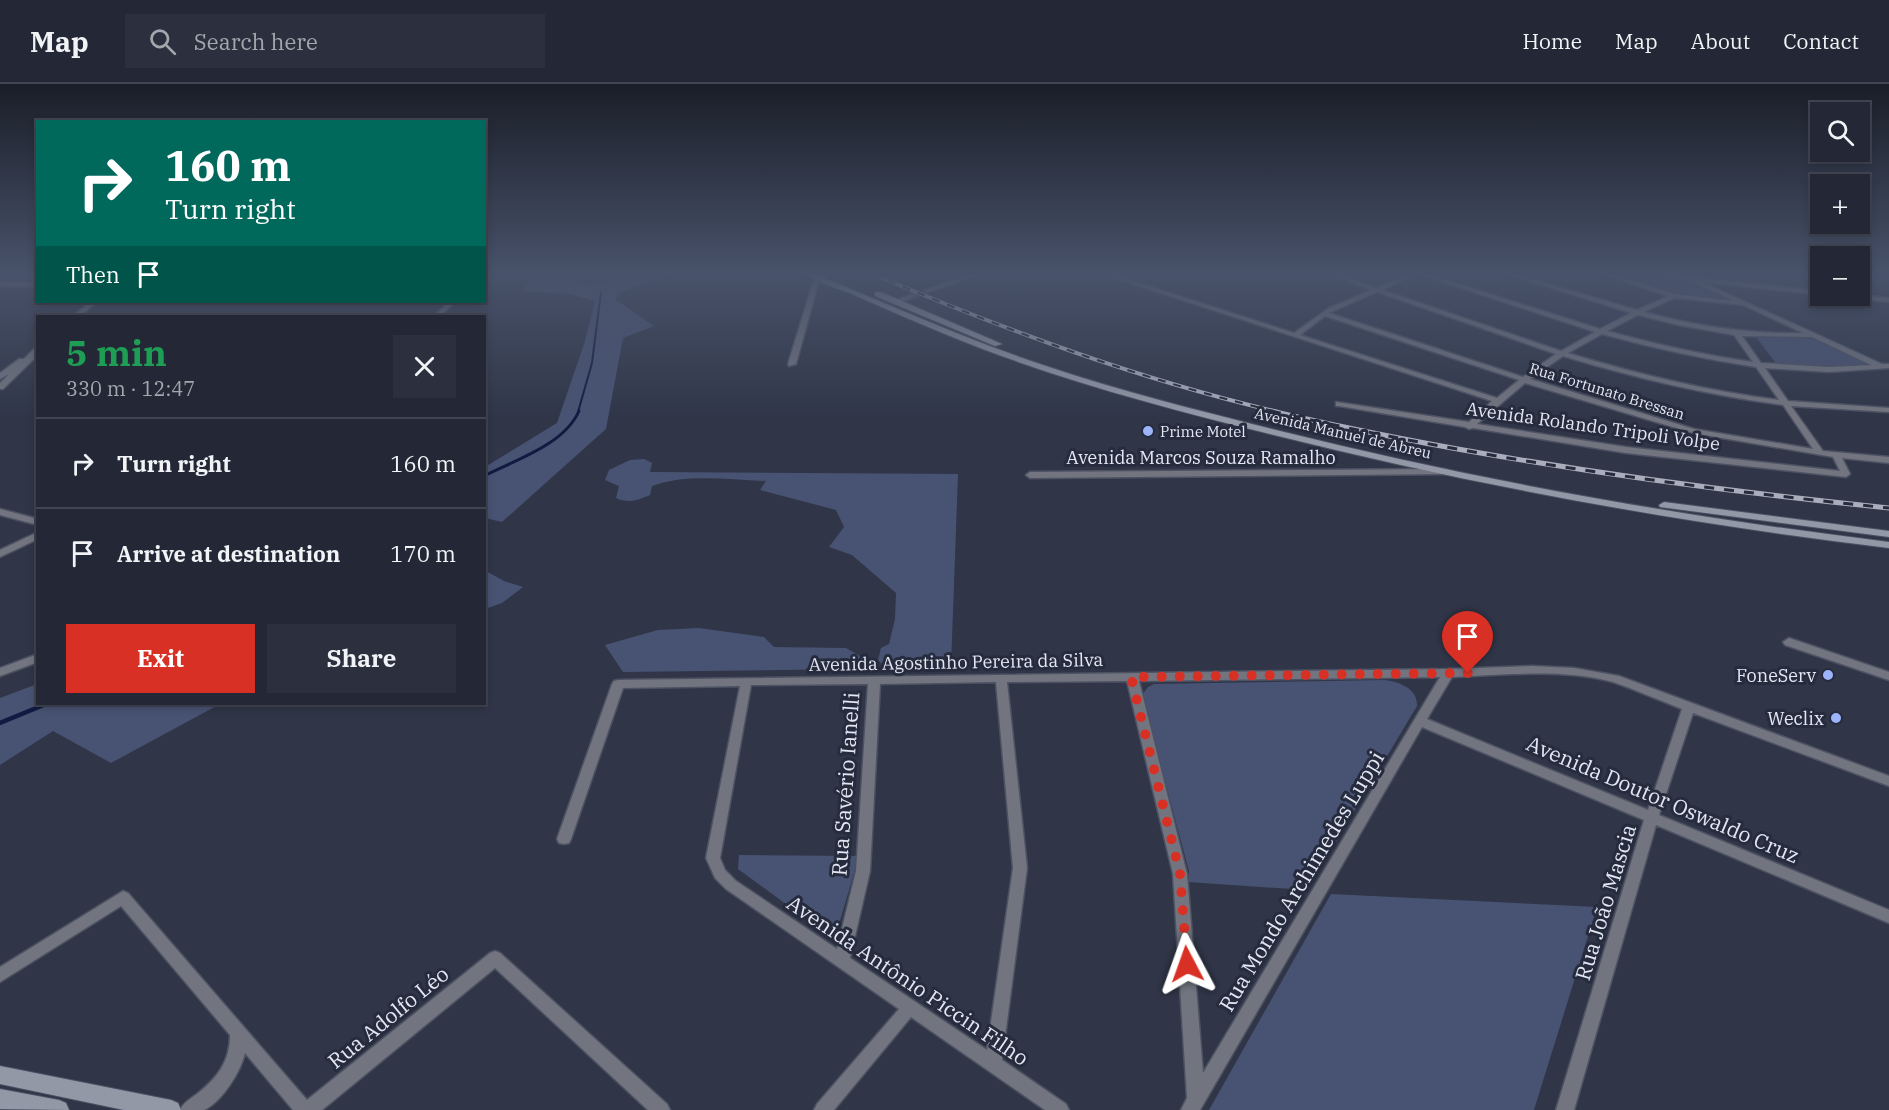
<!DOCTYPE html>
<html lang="en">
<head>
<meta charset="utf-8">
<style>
  body { margin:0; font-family:"IBM Plex Serif",serif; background:#2c303e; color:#f1f3f6; height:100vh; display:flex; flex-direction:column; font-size:22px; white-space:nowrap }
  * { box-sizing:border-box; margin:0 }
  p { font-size:20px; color:#a3a6ad }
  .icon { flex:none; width:33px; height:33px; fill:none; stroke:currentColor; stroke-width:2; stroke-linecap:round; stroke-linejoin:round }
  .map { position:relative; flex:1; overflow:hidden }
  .panel { position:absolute; left:36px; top:231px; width:450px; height:390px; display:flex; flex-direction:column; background:#242836; border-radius:0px; box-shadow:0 3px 9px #0003,0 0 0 2px #414451 }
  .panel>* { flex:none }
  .hud { position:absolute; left:36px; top:36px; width:450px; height:183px; border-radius:0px; box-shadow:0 3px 9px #0003,0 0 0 2px #414451; background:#00695c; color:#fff; overflow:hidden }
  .fabs { position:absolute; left:1810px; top:18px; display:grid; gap:12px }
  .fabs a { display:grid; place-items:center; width:60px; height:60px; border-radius:0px; background:#242836; box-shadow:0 3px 9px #0003,0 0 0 2px #414451; font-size:30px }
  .pin { position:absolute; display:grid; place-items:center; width:51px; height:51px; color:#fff; margin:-62px -26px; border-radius:50% 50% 50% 0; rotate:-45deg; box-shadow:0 0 6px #0007 }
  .pin .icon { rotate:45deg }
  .me { position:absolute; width:66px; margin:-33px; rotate:356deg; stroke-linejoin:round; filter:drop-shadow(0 0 4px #0008) }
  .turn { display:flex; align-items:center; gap:21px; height:126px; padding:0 30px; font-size:27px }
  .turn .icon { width:78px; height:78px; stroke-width:2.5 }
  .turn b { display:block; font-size:42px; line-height:51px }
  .then { display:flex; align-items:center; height:57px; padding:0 30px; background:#0003; gap:12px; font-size:22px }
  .round { display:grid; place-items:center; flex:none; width:63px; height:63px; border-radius:0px; background:#2c303e }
  .head { display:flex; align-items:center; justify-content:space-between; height:102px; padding:0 30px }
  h1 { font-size:36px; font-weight:700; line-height:45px; color:#1e9e55 }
  .primary-button { display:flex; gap:12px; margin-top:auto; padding:12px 30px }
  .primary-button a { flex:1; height:69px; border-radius:0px; background:#d93025; color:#fff; font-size:24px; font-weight:700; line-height:69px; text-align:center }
  .primary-button a+a { background:#2c303e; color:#f1f3f6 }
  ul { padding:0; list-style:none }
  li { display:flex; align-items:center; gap:18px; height:90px; padding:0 30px; border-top:2px solid #414451 }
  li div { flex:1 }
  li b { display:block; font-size:22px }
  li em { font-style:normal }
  header { display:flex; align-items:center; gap:36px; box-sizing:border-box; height:84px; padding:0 30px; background:#242836; border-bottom:2px solid #414451 }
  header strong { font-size:28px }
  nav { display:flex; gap:33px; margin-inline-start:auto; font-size:21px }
  .search { width:420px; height:54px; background:#2c303e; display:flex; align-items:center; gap:15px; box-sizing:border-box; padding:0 21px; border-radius:0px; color:#a3a6ad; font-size:22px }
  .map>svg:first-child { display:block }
  .green { fill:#485373 }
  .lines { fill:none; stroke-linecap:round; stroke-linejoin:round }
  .stream-far2 { stroke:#121a41; stroke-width:2 }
  .stream-far1 { stroke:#121a41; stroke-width:3 }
  .stream { stroke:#121a41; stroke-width:4.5 }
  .street-tunnel { stroke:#4b5162; stroke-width:7; stroke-dasharray:7 4; stroke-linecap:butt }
  .street-casing { stroke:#4d5263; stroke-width:3 }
  .secondary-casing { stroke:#4d5263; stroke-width:2 }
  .street { fill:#72757f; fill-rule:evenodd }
  .secondary { fill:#9398a7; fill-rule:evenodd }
  .rail-far1-casing { stroke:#aaaebc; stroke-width:4 }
  .rail-casing { stroke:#aaaebc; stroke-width:5 }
  .rail-far1 { stroke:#262c3d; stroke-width:2; stroke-dasharray:8; stroke-linecap:butt }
  .rail { stroke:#262c3d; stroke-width:3; stroke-dasharray:10; stroke-linecap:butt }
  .route { stroke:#d93025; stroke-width:10; stroke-dasharray:0 18 }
  .poi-dot { fill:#9db4fd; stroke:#262c3d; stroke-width:2 }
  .labels { text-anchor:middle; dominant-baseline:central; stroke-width:6; stroke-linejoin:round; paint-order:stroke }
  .far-street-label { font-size:15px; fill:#e3e7f3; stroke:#262c3d }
  .far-poi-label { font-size:15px; fill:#e3e7f3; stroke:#262c3d; text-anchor:start }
  .street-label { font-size:18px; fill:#e3e7f3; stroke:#262c3d }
  .poi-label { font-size:18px; fill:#e3e7f3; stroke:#262c3d; text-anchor:end }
  .near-street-label { font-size:21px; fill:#e3e7f3; stroke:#262c3d }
</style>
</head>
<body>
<header>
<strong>Map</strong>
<div class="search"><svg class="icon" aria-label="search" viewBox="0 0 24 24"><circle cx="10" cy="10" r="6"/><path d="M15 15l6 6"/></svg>Search here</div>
<nav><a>Home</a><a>Map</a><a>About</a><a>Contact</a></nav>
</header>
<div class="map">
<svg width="1889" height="1026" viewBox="0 0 1889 1026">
  <rect width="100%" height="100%" fill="#303648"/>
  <!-- green -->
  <path class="green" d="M 535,190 L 569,193 L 585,201 L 607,198 L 629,190 L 672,190 L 621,208 L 615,215 L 654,242 L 623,254 L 606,345 L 502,438 L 485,434 L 485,383 L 557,339 L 584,260 L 595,217 L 570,210 L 523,207 Z
    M 1611,190 L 1649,191 L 1689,196 L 1730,217 L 1683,212 Z
    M 1756,253 L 1813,254 L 1867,280 L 1810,283 L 1777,281 Z
    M 644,375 L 652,379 L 650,388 L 958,390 L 951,582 L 886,584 L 878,576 L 881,564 L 889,560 L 895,535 L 896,509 L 852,471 L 829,463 L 844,443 L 836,426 L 760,406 L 766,397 C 729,396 687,389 652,402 L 650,411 C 638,416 629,420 616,414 L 619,402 L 605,396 L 609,386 L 630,376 Z
    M 484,486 L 504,497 L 523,503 L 502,519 L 485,525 Z
    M 699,544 L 764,553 L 774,563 L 846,564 L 860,572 L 855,585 L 623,588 L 605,561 L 658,546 Z
    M 1385,596 C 1400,598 1418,605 1417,622 L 1307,806 L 1188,798 L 1189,787 L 1142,611 L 1148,603 L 1154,600 Z
    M 37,600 L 38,620 L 220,620 L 111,679 L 53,647 L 0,681 L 0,614 Z
    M 739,771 L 859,772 L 839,840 L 826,844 L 805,834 L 738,785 Z
    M 1331,810 L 1597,823 L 1534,1026 L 1209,1026 Z"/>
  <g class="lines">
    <!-- stream-far2 -->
    <path class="stream-far2" d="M 578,328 L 592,279 L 601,208"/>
    <!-- stream-far1 -->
    <path class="stream-far1" d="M 484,392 C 515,376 564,361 579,327"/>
    <!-- stream -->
    <path class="stream" d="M 0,639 L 46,620"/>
    <!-- street-tunnel -->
    <path class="street-tunnel" d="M 912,212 L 926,207"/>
    <!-- street casing -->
    <g class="street-casing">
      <path id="street" d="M 972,190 L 981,190 L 928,208 L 923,207 Z
        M 1102,190 L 1111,190 L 1294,249 L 1329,224 L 1371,206 L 1328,190 L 1337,190 L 1376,204 L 1409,190 L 1417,190 L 1382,206 L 1561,267 L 1595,248 L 1418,190 L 1427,190 L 1600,245 L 1631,229 L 1506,190 L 1515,190 L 1637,226 L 1668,212 L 1602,190 L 1611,190 L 1675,210 L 1734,217 L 1688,196 L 1652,192 L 1649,190 L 1667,190 L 1821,207 L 1821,211 L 1702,198 L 1882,280 L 1889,280 L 1889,284 L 1829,288 L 1765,284 L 1788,317 L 1889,324 L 1889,328 L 1791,322 L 1823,367 L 1889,373 L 1889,379 L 1842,374 L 1850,390 L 1846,393 L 1626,369 L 1473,344 L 1469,345 L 1465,343 L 1339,322 L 1336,322 L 1336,318 L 1469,338 L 1492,317 ZM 1377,208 L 1556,270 L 1523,293 L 1329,229 ZM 1675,214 L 1743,221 L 1803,249 C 1748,250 1696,242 1644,228 ZM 1638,231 L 1678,241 L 1734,251 L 1753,278 C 1703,271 1655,260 1607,247 ZM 1325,232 L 1519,296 L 1497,314 L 1300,251 ZM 1602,250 C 1653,264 1704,275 1756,283 L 1779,316 C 1707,307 1637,290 1568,269 ZM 1742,252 L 1812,253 L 1871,281 L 1829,283 L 1761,279 ZM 1563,272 C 1635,294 1708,311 1783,321 L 1813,365 L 1694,345 L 1530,295 ZM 1525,299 L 1693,349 L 1833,373 L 1840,387 L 1626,363 L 1477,340 Z
        M 815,192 L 820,193 L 796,280 L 789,282 L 788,280 Z
        M 0,198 L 38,199 L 38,203 L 0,202 Z
        M 912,210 L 915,212 L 914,213 L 898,219 L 895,217 Z
        M 1860,211 L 1889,214 L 1889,218 L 1848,214 L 1845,212 Z
        M 90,218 L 97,218 L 80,232 L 73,232 Z
        M 449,218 L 455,218 L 440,232 L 434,232 Z
        M 35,264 L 38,264 L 38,271 L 3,305 L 0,305 L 0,299 L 9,290 L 0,295 L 0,289 L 19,275 L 24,275 Z
        M 1445,385 L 1448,386 L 1448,390 L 1030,394 L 1026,391 L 1030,388 Z
        M 0,425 L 38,435 L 38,441 L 0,431 Z
        M 38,448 L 38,455 L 0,473 L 0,466 Z
        M 1789,554 L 1889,588 L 1889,596 L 1785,561 L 1783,558 Z
        M 38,570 L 38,578 L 0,592 L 0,584 Z
        M 1532,582 L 1574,584 L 1619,592 L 1889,692 L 1889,702 L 1693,629 L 1659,731 L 1889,826 L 1889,839 L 1656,741 L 1574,1026 L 1556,1026 L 1644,736 L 1422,643 L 1200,1026 L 1181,1026 L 1187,1014 L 1173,790 L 1127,597 L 1007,598 L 1027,784 L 1002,976 L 1066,1020 L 1069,1026 L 1045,1026 L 911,933 L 834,1026 L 814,1026 L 817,1020 L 899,925 L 726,805 L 715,794 L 706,774 L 740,602 L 623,604 L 571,755 L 569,759 L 564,760 L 559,759 L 557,755 L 612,600 L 614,597 L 618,596 L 1448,585 ZM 1511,590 C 1545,589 1580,589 1613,598 C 1636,606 1659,616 1682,625 L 1648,726 L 1427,635 L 1452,593 ZM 1440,593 L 1203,989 L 1187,790 L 1139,597 ZM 996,598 L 1013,784 L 987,966 L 850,874 L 870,787 L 880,600 ZM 868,600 L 856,787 L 837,865 L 736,797 L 725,786 L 720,774 L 751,601 Z
        M 123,807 L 128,809 L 307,1016 L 490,869 L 495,867 L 500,869 L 667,1020 L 670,1026 L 648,1026 L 495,884 L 322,1026 L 293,1026 L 245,969 C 241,987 222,1018 204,1026 C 198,1026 187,1026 180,1026 C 184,1018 190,1015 197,1010 C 217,994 230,978 230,951 L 121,822 L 0,898 L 0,883 Z"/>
    </g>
    <!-- secondary casing -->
    <g class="secondary-casing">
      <path id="secondary" d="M 805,190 L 815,190 C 890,221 965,255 1043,281 C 1120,307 1200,327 1280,347 C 1480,397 1684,433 1889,458 L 1889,464 C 1681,439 1477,402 1274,351 C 1162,323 1051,294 945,250 C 914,237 883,224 852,210 C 836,204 819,199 805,190 Z
        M 875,208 L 881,208 L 1002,260 L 995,262 L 875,212 Z
        M 1664,418 L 1889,447 L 1889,453 L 1660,423 L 1659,421 Z
        M 0,982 L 171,1016 L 178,1019 L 181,1026 L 124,1026 L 0,1000 Z
        M 0,1005 L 59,1016 L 66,1019 L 69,1026 L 0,1025 Z"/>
    </g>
    <!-- street -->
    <use href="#street" class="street"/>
    <!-- secondary -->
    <use href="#secondary" class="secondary"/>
    <!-- rail-far1 casing -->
    <g class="rail-far1-casing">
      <path id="rail-far1" d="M 873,190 C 1005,246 1138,295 1278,328"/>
    </g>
    <!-- rail casing -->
    <g class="rail-casing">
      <path id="rail" d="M 1271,327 C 1475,374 1681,403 1889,424"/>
    </g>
    <!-- rail-far1 -->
    <use href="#rail-far1" class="rail-far1"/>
    <!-- rail -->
    <use href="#rail" class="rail"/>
  </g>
  <!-- sky -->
  <linearGradient id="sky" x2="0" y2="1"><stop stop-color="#1a1e28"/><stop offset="0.57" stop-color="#48526a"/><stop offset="1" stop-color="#48526a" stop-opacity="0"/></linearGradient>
  <rect width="1889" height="333" fill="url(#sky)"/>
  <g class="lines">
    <!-- route -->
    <path class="route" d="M 1187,880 L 1180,790 L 1131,593 L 1468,589"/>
  </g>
  <!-- markers -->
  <g class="poi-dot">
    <circle cx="1148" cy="347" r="6"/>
    <circle cx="1828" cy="591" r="6"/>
    <circle cx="1836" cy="634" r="6"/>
  </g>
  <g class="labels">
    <!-- far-street labels -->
    <g class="far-street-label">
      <text transform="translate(1607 307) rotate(17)">Rua Fortunato Bressan</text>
      <text transform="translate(1343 349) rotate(13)">Avenida Manuel de Abreu</text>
    </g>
    <!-- far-poi labels -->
    <g class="far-poi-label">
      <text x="1160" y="347">Prime Motel</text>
    </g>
    <!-- street labels -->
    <g class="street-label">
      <text transform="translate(1593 342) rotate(8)">Avenida Rolando Tripoli Volpe</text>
      <text x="1201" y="373">Avenida Marcos Souza Ramalho</text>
      <text transform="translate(956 578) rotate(-1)">Avenida Agostinho Pereira da Silva</text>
    </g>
    <!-- poi labels -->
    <g class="poi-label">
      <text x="1816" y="591">FoneServ</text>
      <text x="1824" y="634">Weclix</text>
    </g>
    <!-- near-street labels -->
    <g class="near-street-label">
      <text transform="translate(845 700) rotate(-86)">Rua Savério Ianelli</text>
      <text transform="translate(1663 715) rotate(23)">Avenida Doutor Oswaldo Cruz</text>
      <text transform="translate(1301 797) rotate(-59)">Rua Mondo Archimedes Luppi</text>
      <text transform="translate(1605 818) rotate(-73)">Rua João Mascia</text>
      <text transform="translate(908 896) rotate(34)">Avenida Antônio Piccin Filho</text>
      <text transform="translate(388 933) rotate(-39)">Rua Adolfo Léo</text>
    </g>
  </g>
</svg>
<div class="fabs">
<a><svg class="icon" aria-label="search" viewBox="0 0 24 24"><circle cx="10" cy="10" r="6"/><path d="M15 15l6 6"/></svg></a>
<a>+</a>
<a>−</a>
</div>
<div class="pin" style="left:1468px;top:589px;background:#d93025"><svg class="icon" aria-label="arrive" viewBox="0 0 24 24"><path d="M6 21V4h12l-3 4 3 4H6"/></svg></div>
<svg class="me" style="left:1187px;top:880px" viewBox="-20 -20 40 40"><path d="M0-17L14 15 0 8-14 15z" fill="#d93025" stroke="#fff" stroke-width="4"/></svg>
<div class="hud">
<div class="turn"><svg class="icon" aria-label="right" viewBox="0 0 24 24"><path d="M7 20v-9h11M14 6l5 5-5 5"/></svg><div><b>160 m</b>Turn right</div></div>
<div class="then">Then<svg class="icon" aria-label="arrive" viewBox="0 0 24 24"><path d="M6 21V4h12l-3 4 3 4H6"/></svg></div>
</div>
<section class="panel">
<div class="head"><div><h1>5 min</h1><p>330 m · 12:47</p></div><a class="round"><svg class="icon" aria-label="close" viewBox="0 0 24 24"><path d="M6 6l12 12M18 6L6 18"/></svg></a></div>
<ul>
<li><svg class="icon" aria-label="right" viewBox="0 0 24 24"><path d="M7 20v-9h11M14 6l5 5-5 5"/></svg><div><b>Turn right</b></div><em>160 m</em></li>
<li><svg class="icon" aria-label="arrive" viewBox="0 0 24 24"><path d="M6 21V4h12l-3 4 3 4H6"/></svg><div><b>Arrive at destination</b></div><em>170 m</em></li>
</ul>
<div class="primary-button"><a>Exit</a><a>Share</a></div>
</section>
</div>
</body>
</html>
